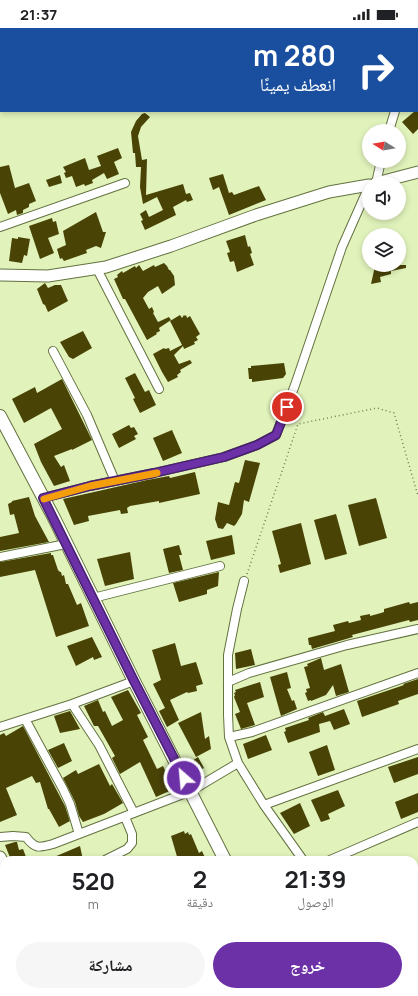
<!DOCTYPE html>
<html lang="ar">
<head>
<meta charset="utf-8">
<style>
  body { margin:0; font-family:Manrope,"Noto Naskh Arabic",sans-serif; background:#f6f6f6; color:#202124; direction:rtl; height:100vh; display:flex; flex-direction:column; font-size:15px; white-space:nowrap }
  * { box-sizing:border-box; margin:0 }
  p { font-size:13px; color:#757577 }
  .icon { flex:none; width:22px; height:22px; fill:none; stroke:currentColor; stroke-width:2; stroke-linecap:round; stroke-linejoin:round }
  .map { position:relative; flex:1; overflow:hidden; direction:ltr }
  .details { position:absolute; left:0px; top:828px; width:418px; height:140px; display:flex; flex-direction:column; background:#fff; border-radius:12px 12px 0 0; box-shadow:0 2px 6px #0003; direction:rtl }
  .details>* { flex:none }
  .banner { position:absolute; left:0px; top:0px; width:418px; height:84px; box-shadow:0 2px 6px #0003; direction:rtl; background:#1a4fa0; color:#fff; overflow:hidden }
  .needle { width:26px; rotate:281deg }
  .buttons { position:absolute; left:362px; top:96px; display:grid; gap:8px }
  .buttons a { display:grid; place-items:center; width:44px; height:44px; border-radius:50%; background:#fff; box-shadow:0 2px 6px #0003; font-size:20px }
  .pin { position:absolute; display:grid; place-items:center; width:34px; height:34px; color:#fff; margin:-17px; border:2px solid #fff; border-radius:50%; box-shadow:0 1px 4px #0007 }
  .me { position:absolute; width:44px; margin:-22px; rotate:333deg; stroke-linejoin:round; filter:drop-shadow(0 0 3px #0008) }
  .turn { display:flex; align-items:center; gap:14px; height:84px; padding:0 16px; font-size:18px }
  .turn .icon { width:52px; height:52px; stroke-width:2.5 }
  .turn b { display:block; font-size:28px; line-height:34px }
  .eta { display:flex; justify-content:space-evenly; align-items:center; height:68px; text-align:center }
  .eta b { font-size:24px; font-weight:700; line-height:28px }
  .primary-button { display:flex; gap:8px; margin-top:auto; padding:8px 16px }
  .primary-button a { flex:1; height:46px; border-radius:24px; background:#6d31a7; color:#fff; font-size:16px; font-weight:700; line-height:46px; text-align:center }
  .primary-button a+a { background:#f6f6f6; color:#202124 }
  .status { display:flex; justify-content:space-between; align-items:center; height:28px; padding:0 20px; background:#fff; direction:ltr }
  .status svg { height:11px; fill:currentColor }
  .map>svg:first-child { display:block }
  .building { fill:#494306 }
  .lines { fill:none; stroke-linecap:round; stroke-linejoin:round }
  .service-casing { stroke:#637240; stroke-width:6 }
  .minor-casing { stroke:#637240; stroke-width:10 }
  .tertiary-casing { stroke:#637240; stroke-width:13 }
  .secondary-casing { stroke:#637240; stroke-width:14 }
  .trunk-casing { stroke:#a06d34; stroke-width:16 }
  .path { stroke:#727d5a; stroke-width:1.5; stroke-dasharray:1 3; stroke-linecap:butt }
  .service { stroke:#fff; stroke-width:4 }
  .minor { stroke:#fff; stroke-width:8 }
  .tertiary { stroke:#fff; stroke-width:11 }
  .secondary { stroke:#fff; stroke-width:12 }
  .trunk { stroke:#f3b272; stroke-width:14 }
  .route-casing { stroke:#47206d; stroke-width:10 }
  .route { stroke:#6d31a7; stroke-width:7 }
  .slow { stroke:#f59e0b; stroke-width:7 }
</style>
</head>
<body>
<div class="status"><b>21:37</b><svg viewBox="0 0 49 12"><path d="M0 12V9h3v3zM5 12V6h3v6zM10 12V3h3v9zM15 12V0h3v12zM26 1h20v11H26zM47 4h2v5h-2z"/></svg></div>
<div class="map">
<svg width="418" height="968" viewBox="0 0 418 968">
  <rect width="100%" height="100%" fill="#e1f3bb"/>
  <!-- building -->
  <path class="building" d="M 418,80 L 418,101 L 413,106 L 402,94 L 415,83 L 417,83 Z
    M 145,85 L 150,89 L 141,99 L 138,108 L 142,132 L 147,131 L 146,167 L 183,156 L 186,166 L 190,165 L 193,172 L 187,174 L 186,172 L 173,179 L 176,187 L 145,202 L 141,193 L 143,192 L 140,186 L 146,182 L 149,189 L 163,182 L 157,169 L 143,176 L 140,159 L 141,139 L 136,139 L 135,125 L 133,125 L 131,104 L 136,93 L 142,86 Z
    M 118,120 L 122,130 L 114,134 L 119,146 L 107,151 L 104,145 L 92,152 L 93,155 L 85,158 L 84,156 L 76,159 L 72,148 L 66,150 L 64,145 L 66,144 L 63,139 L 85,130 L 89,142 L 101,138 L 97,128 Z
    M 9,137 L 15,160 L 29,155 L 36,173 L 29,176 L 29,179 L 23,182 L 23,185 L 17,187 L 16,182 L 8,186 L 0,165 L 0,139 Z
    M 223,146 L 229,165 L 232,164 L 234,167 L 259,158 L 266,172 L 229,187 L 219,159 L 213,162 L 209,150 Z
    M 60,147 L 62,155 L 49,159 L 46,152 Z
    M 96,184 L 103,204 L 106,204 L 101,220 L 96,218 L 86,222 L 87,225 L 64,233 L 62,230 L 60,231 L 57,221 L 66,217 L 63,203 Z
    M 52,190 L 53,194 L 56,193 L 59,206 L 48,210 L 54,225 L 40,231 L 29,198 Z
    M 245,207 L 248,219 L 250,218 L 252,225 L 250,226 L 254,237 L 237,244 L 234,233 L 230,234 L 227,225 L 230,224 L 226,213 Z
    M 18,209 L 30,211 L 27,228 L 24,227 L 22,235 L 9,233 L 12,210 L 18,211 Z
    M 164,235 L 167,238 L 169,242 L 170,242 L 174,248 L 175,257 L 162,266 L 158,258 L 148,264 L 143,270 L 149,281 L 152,279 L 154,284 L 153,285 L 158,294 L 169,289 L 171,292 L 159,300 L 160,303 L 156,305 L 157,306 L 147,312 L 125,271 L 123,271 L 114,251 L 118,249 L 117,247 L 122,243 L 123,245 L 135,238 L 136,240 L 139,237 L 143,243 L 154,237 L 155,239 Z
    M 377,237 L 406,237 L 406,240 L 391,243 L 391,246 L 380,249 L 381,254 L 371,256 L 375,238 Z
    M 45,255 L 48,260 L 55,257 L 61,257 L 68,273 L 48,284 L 45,277 L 43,276 L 37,261 Z
    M 180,287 L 182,290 L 184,287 L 185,288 L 186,287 L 187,290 L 190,288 L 200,306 L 196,309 L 198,312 L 194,314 L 195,316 L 184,321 L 183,318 L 174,327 L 179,336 L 190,332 L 192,335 L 180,342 L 181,344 L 177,347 L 178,349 L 168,354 L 162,344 L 153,326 L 164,320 L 165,321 L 169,320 L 170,323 L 182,317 L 170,293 Z
    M 83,303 L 92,320 L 73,331 L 69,329 L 60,314 Z
    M 284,335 L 286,346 L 283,350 L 252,354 L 252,351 L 249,351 L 248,340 L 251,340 L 251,338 Z
    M 135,345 L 145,364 L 149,362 L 156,377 L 140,385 L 133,371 L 135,370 L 125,350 Z
    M 62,351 L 92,412 L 72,422 L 72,421 L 54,428 L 61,439 L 64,437 L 70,453 L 54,458 L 41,434 L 34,416 L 62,401 L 51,380 L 24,395 L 12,371 L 35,359 L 37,365 Z
    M 129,397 L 131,400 L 134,399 L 138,406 L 134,408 L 136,411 L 119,420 L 112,406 Z
    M 172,402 L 182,425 L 163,433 L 153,410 Z
    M 245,432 L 260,435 L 249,474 L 244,472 L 242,486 L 236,496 L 234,498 L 227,495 L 223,501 L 218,500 L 215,491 L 218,474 L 229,477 L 235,454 L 239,455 Z
    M 195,444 L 200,466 L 159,475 L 159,473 L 130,478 L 127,480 L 128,485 L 121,486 L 120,482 L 88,488 L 89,493 L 74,497 L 63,471 L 147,452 L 169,448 L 170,450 Z
    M 29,469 L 35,488 L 49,514 L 0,523 L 0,509 L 19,505 L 14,486 L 10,487 L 8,476 L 12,474 L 12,473 Z
    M 376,470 L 387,510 L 359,518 L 348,477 Z
    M 336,486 L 347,526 L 325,532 L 314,492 Z
    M 301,495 L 311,536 L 280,545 L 278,537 L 281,536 L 272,503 Z
    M 232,507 L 235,526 L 211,532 L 206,513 Z
    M 179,517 L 182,527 L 179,527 L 183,542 L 169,545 L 163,521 Z
    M 130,524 L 134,551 L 105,558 L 97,531 Z
    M 51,525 L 51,527 L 53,527 L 58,542 L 60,544 L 61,544 L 62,548 L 64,547 L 66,556 L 68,556 L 77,577 L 81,575 L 89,598 L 56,609 L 35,542 L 0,549 L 0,534 Z
    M 219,544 L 218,558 L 207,562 L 207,566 L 179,574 L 173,555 Z
    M 409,574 L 410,576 L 418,574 L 418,592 L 410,594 L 409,592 L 352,607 L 353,609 L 312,621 L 311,617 L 309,617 L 308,610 L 335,603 L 333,597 L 348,593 L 349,595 L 361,592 L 360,588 L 370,586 L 370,588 L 381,585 L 384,584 L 384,581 Z
    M 92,609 L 102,629 L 94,632 L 93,629 L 76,638 L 67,618 Z
    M 175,615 L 181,638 L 196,634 L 203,656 L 196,658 L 197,663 L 188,665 L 187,664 L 170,672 L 179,692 L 167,699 L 159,683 L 165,680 L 153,656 L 161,652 L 152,622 Z
    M 251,621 L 255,637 L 236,641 L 235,625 Z
    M 321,630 L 324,642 L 341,636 L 349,664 L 336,668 L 333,657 L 326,667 L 311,673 L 311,672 L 308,673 L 305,665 L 307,664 L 306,661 L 310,660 L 304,639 L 308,638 L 307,636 Z
    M 287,644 L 291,660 L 287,661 L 292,673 L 294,672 L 297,681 L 281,688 L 270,649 Z
    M 418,651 L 418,666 L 398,673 L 399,676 L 362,689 L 357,673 L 404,657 L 403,656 Z
    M 260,654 L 264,669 L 247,675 L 255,697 L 241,701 L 235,686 L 240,684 L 234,669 L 235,667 L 234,665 L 236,664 L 235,662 Z
    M 128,662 L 141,685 L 137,687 L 148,709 L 143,712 L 157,741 L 163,738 L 174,761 L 156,769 L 140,734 L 120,746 L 112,730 L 115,728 L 98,698 L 94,698 L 84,678 L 98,672 L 103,684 L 105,683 L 112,698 L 123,692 L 111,669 Z
    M 344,681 L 350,696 L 334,702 L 330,693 L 319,696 L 320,704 L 288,715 L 284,704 L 286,703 L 285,700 L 309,692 L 308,690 L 323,684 L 325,688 Z
    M 70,683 L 80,701 L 60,705 L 54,688 Z
    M 201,684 L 205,711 L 209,708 L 211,721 L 196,729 L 178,695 Z
    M 23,698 L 65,778 L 70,793 L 59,799 L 49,781 L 48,781 L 40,754 L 36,755 L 32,748 L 6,760 L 17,787 L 0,794 L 0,707 L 4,705 L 6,708 Z
    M 266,707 L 272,722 L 248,731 L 243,716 Z
    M 64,715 L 72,733 L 58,740 L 48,722 Z
    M 327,717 L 335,742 L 318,748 L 309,724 Z
    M 198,729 L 204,740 L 197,744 L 192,733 Z
    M 418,729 L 418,746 L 394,755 L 388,739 Z
    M 99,736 L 110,758 L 112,756 L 123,775 L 104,786 L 83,794 L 79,788 L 75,774 L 63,750 L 76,742 L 78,746 Z
    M 338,762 L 345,778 L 328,786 L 330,791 L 321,794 L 311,772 Z
    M 418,765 L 418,784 L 401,791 L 395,774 Z
    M 300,775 L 310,798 L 294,806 L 280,785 Z
    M 184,803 L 185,806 L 188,804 L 189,807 L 191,806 L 199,825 L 202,823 L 206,832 L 178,832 L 171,808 Z
    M 15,814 L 17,814 L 19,822 L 23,821 L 26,829 L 16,832 L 11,832 L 5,817 Z
    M 80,818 L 83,832 L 47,832 Z"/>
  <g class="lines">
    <!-- service casing -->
    <g class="service-casing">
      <path id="service" d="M 414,891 L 418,889
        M 354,964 L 358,968
        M 322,968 L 322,964"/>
    </g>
    <!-- minor casing -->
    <g class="minor-casing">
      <path id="minor" d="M 10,1 L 10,0
        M 417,33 L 418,33
        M 0,37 L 1,35
        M 389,103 L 395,83
        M 376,155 L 381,133
        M 0,199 L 125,155
        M 97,241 L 159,361
        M 53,323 L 87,387 L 115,453
        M 43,470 L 90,458 L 154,445 L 224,429 L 257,417 L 276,407 L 295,357 L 342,219 L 369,158
        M 0,529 L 66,516
        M 244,553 L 237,581 L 228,627 L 228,687 L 229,709 L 238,735 L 264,777 L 303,832
        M 93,570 L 220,538
        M 228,654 L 249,645 L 347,617 L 418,601
        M 72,676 L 99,717 L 134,785
        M 25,691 L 63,761 L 70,776 L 79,806
        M 0,699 L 72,676 L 134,653
        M 229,709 L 252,704 L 418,645
        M 264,777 L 418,721
        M 0,809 L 13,808 L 26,809 C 35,821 39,820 53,816 L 191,763 L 238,735
        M 105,832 L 127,821 L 132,815 L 132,806 L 125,789
        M 330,832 L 418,794
        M 0,867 L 4,864
        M 414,937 L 418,940
        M 0,947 L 4,951
        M 17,964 L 22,968"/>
    </g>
    <!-- tertiary casing -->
    <g class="tertiary-casing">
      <path id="tertiary" d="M 376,155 L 418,144
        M 0,247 L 48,248 L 106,239 L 171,218 L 256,187 L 294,175 L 329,164 L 369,157
        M 0,829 L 4,836
        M 100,964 L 103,968"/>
    </g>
    <!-- secondary casing -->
    <g class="secondary-casing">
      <path id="secondary" d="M 0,388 L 54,490 L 134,653 L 225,832
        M 294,964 L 296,968"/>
    </g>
    <!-- trunk casing -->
    <g class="trunk-casing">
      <path id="trunk" d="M 408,0 L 409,1
        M 417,9 L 418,10"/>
    </g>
    <!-- path -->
    <path class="path" d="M 247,546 L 298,396 L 377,380 L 394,385 L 418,468
      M 159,964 L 161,968"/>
    <!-- service -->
    <use href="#service" class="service"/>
    <!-- minor -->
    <use href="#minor" class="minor"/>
    <!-- tertiary -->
    <use href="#tertiary" class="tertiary"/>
    <!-- secondary -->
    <use href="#secondary" class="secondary"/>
    <!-- trunk -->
    <use href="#trunk" class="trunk"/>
  </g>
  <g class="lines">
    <!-- route casing -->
    <g class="route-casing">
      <path id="route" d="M 184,750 L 134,653 L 43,470 L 90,458 L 154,445 L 224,429 L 257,417 L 276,407 L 287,379"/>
    </g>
    <!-- route -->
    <use href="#route" class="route"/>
    <!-- slow -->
    <path class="slow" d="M 44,471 L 90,458 L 157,445"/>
  </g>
</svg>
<div class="buttons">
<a><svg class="needle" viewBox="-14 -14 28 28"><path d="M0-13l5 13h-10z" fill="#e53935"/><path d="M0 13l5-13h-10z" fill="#757577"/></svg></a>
<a><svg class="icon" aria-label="sound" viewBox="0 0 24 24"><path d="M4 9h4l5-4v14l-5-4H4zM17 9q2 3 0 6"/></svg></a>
<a><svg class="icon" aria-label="layers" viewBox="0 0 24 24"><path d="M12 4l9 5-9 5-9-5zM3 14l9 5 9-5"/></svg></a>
</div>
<div class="pin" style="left:287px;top:379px;background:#d93025"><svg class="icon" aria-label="arrive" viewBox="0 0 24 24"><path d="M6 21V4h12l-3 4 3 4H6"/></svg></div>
<svg class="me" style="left:184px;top:750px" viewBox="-20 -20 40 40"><circle r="17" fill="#6d31a7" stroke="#fff" stroke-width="3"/><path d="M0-11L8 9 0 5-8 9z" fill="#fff"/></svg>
<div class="banner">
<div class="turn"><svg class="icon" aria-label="right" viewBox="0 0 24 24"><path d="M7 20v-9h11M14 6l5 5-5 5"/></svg><div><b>280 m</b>انعطف يمينًا</div></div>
</div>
<section class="details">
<div class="eta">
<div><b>21:39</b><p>الوصول</p></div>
<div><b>2</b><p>دقيقة</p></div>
<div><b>520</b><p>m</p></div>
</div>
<div class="primary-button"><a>خروج</a><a>مشاركة</a></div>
</section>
</div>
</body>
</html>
